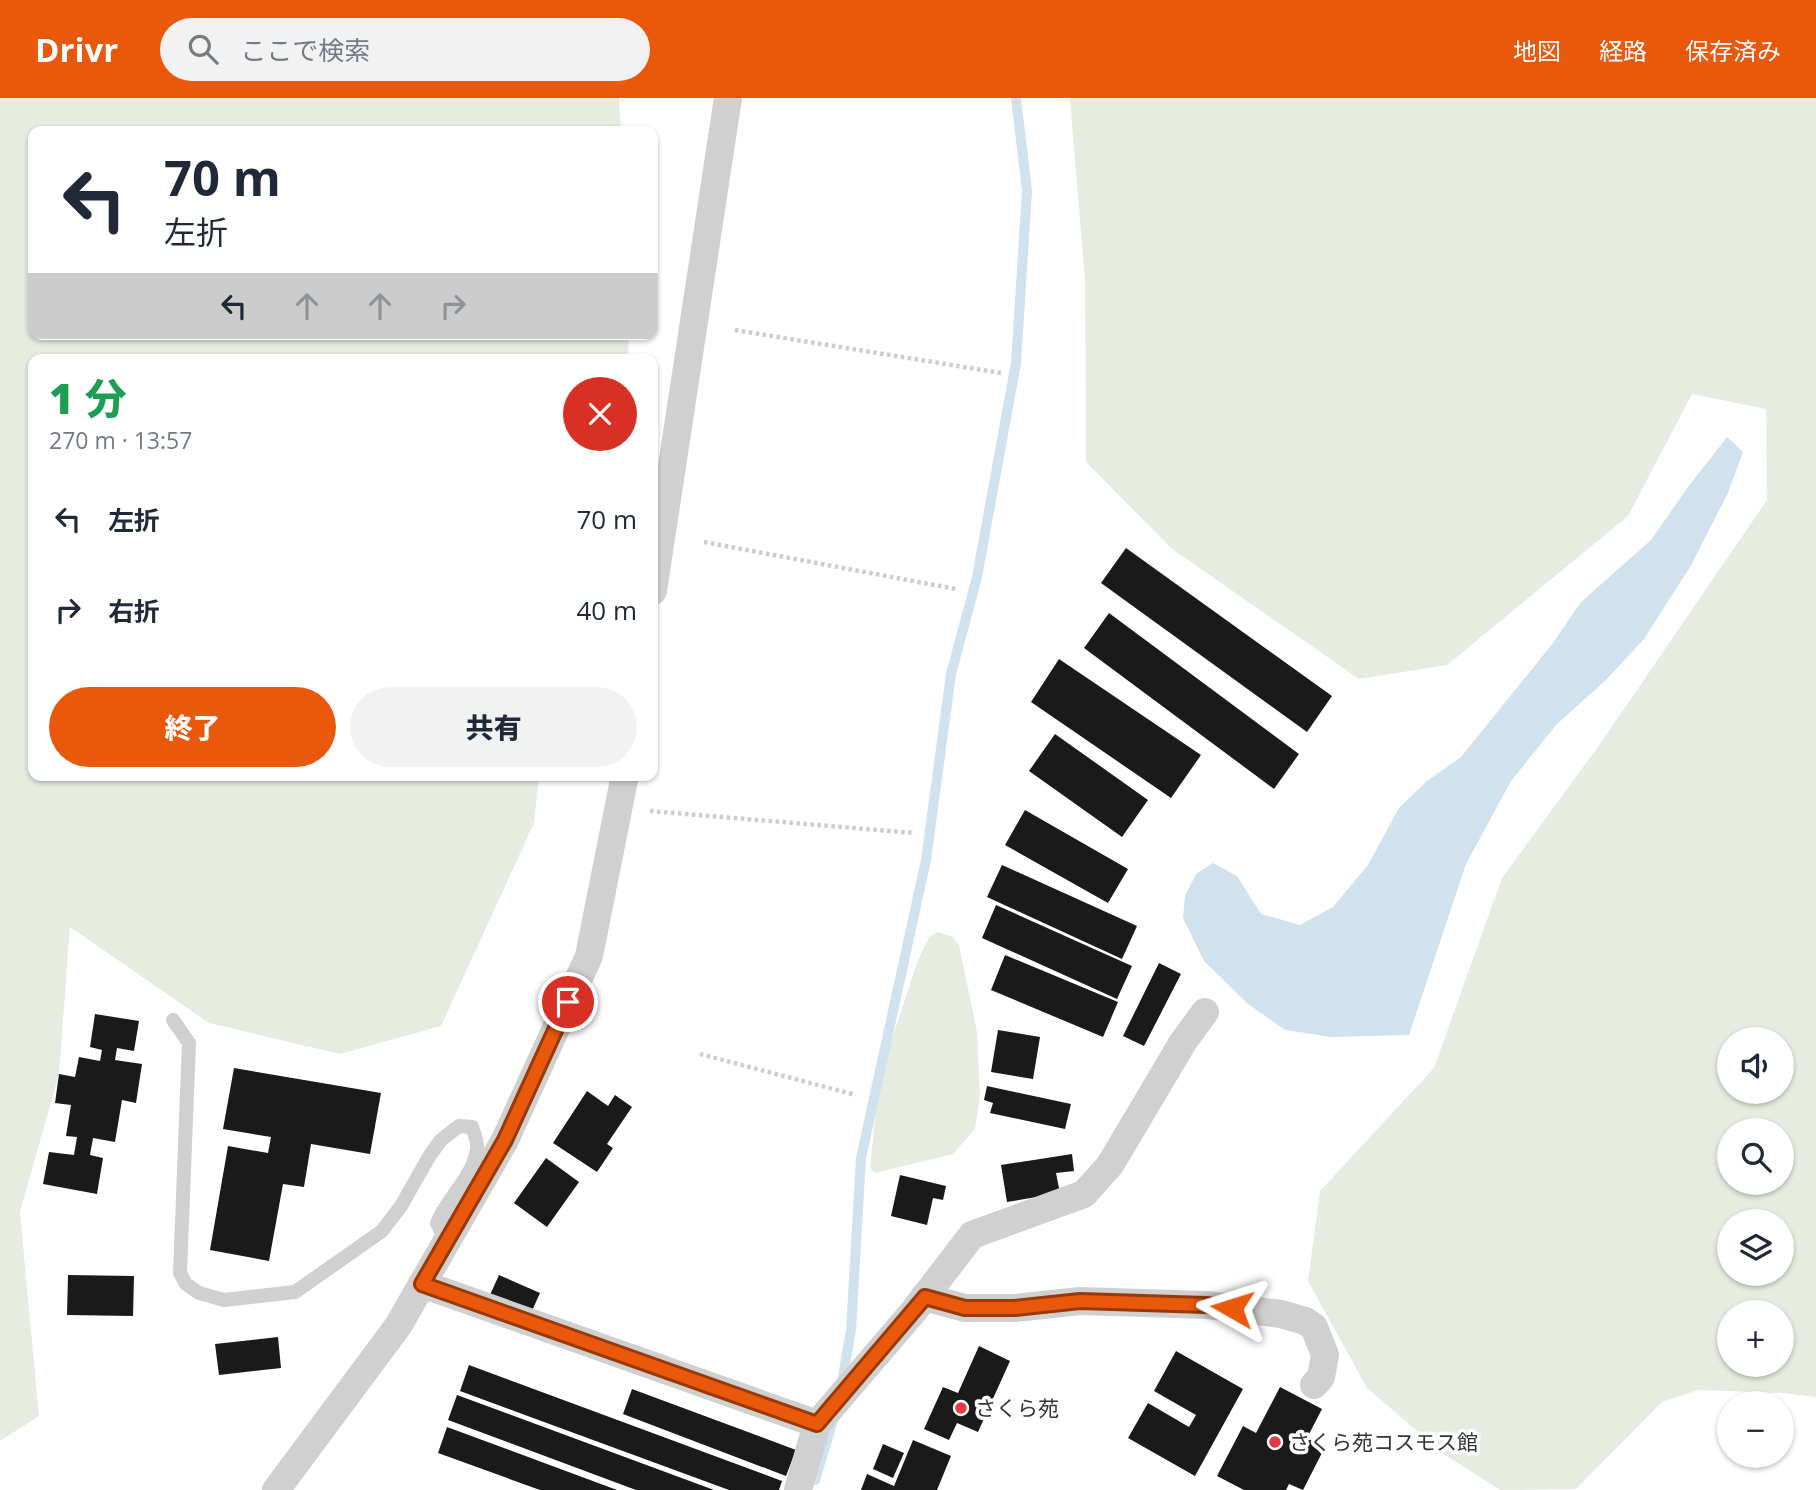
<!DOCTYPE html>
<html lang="ja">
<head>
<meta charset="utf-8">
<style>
  body { margin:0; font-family:"Open Sans","Noto Sans JP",sans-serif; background:#f2f2f3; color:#1f2937; height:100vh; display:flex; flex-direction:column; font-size:26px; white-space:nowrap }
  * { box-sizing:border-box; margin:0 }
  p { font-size:23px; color:#747a83 }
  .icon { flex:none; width:38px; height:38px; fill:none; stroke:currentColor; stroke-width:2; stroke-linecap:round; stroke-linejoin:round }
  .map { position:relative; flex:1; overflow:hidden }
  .sheet { position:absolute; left:28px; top:256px; width:630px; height:427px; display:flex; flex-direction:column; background:#fff; border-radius:14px; box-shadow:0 2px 5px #0004 }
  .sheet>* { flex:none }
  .guide { position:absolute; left:28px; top:28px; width:630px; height:214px; border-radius:14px; box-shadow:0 2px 5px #0004; background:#fff; color:#1f2937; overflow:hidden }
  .fabs { position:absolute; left:1717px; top:929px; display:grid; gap:14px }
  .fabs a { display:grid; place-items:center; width:77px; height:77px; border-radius:50%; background:#fff; box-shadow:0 2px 5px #0004; font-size:35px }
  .pin { position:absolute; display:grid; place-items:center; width:60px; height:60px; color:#fff; margin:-30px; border:4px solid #fff; border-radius:50%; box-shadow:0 2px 7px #0007 }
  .me { position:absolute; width:77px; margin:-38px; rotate:276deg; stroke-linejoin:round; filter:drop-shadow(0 0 5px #0008) }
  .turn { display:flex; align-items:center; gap:24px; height:147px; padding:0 21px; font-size:32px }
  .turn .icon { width:91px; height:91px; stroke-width:2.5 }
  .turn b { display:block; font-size:49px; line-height:60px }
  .lanes { display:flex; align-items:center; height:66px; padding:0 21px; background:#0003; justify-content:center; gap:35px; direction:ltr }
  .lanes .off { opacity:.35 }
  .round { display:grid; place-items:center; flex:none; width:74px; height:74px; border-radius:37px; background:#f2f2f3 }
  .head { display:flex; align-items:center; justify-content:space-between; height:119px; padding:0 21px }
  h1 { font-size:42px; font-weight:800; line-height:52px; color:#1e9e55 }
  .primary-button { display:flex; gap:14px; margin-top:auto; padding:14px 21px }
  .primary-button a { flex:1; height:80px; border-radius:42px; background:#ea580c; color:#fff; font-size:28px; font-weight:800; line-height:80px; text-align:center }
  .primary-button a+a { background:#f2f2f3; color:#1f2937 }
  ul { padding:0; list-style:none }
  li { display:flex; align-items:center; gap:21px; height:91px; padding:0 21px }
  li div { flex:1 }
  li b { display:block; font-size:26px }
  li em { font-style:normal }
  header { display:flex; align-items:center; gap:42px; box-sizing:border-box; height:98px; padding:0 35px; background:#ea580c; color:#fff }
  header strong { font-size:33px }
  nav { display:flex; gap:38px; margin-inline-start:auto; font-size:24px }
  .search { width:490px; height:63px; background:#f2f2f3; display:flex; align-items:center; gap:18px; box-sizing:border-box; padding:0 24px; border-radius:38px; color:#747a83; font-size:26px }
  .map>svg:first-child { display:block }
  .green { fill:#e6ecdf; fill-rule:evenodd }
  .water { fill:#cfe2ee }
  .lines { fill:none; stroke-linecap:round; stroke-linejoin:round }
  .stream { stroke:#cfe2ee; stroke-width:10 }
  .building { fill:#1a1a1a }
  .path { stroke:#cdcdcd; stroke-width:4.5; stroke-dasharray:3.5 3.5; stroke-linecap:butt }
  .lane { stroke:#d0d0d0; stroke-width:14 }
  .street { stroke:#d0d0d0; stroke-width:28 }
  .route-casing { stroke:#983908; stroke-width:18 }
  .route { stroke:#ea580c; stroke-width:12 }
  .poi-dot { fill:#e63946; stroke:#fff; stroke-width:2.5 }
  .labels { text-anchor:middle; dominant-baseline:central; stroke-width:7; stroke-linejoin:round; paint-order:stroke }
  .poi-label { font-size:21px; fill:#333; stroke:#fff; text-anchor:start }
</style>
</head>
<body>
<header>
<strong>Drivr</strong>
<div class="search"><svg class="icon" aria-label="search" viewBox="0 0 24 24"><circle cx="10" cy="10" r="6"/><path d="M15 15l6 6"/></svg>ここで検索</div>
<nav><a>地図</a><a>経路</a><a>保存済み</a></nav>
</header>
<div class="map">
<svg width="1816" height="1392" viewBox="0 0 1816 1392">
  <rect width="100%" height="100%" fill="#fff"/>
  <!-- green -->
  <path class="green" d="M 0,0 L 619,0 L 621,33 L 33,33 L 33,236 L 629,236 L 628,261 L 33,261 L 33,677 L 539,677 L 534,725 L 441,928 L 340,956 L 209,925 L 70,829 L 59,976 L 20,1114 L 39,1318 L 0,1343 Z
    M 1070,0 L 1816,0 L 1816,1299 L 1781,1295 L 1698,1292 L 1662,1304 L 1576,1391 L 1500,1392 L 1445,1357 L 1367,1290 L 1308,1183 L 1320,1093 L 1434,970 L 1502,780 L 1600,646 L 1767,402 L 1766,311 L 1692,296 L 1628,418 L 1447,567 L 1359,581 L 1171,450 L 1086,364 L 1085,183 ZM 1729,942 L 1782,942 L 1782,994 L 1729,994 ZM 1729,1032 L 1782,1032 L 1782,1085 L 1729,1085 ZM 1729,1124 L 1782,1124 L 1782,1176 L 1729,1176 ZM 1729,1214 L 1782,1214 L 1782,1267 L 1729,1267 Z
    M 938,834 L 953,839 L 959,847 L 977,934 L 980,997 L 975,1031 L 953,1056 L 875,1075 L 870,1070 L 878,992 L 889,950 L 918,862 L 929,839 Z"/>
  <!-- water -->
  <path class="water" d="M 1727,339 L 1743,354 L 1728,395 L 1690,469 L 1644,541 L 1606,582 L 1557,626 L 1511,683 L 1466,766 L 1409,937 L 1331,939 L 1285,932 L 1248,906 L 1204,863 L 1183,820 L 1185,798 L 1196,776 L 1213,765 L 1237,778 L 1261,816 L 1300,827 L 1333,809 L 1368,767 L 1399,710 L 1427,683 L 1461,659 L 1553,545 L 1581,504 L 1651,442 L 1688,389 Z"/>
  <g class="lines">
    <!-- stream -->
    <path class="stream" d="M 842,1284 L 851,1232 L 861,1060 L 926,762 L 951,576 L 977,479 L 1016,265 L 1027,93 L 1016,0
      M 815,1382 L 833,1322"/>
  </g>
  <!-- building -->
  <path class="building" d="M 1126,450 L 1332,598 L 1307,634 L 1101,485 Z
    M 1109,515 L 1299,656 L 1274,691 L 1084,550 Z
    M 1059,561 L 1201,657 L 1171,700 L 1031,604 Z
    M 1055,636 L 1148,702 L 1122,739 L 1029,673 Z
    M 1025,712 L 1128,771 L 1108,805 L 1005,747 Z
    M 1002,767 L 1137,828 L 1122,861 L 987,799 Z
    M 996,807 L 1132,868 L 1117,901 L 982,840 Z
    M 1005,857 L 1118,904 L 1103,939 L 991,892 Z
    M 1159,865 L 1181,876 L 1144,948 L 1123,938 Z
    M 95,916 L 139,923 L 134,953 L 117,950 L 115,962 L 142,966 L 136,1005 L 122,1002 L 115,1044 L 93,1040 L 90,1057 L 103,1060 L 97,1096 L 43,1086 L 49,1054 L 74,1057 L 77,1039 L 66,1038 L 71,1007 L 55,1005 L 59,976 L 75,979 L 79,959 L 100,963 L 102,952 L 90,949 Z
    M 998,932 L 1040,939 L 1033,981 L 991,974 Z
    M 234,970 L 381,995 L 370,1056 L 311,1046 L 304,1089 L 283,1086 L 269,1163 L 210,1152 L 228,1048 L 268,1055 L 271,1039 L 223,1031 Z
    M 987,988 L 1071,1006 L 1065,1031 L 990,1015 L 993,1005 L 984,1002 Z
    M 587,993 L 608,1008 L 615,997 L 632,1009 L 607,1046 L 613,1050 L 597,1074 L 553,1045 Z
    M 1072,1056 L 1074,1073 L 1056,1075 L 1060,1095 L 1007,1104 L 1001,1067 Z
    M 546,1060 L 579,1084 L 547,1129 L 514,1105 Z
    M 900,1077 L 946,1088 L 943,1102 L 933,1100 L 927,1127 L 891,1118 Z
    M 68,1177 L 134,1178 L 133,1218 L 67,1217 Z
    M 499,1177 L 540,1195 L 531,1215 L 490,1197 Z
    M 278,1239 L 281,1270 L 219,1277 L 215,1246 Z
    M 979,1248 L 1010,1263 L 978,1334 L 957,1325 L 949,1342 L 924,1331 L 943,1289 L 958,1295 Z
    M 1176,1253 L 1243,1291 L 1195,1378 L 1128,1340 L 1148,1305 L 1189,1329 L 1196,1317 L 1154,1293 Z
    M 469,1267 L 782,1383 L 779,1392 L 729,1392 L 460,1293 Z
    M 1280,1289 L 1322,1311 L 1307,1340 L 1325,1349 L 1303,1392 L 1289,1386 L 1286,1392 L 1244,1392 L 1217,1378 L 1243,1328 L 1256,1335 Z
    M 632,1291 L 796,1352 L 786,1378 L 623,1316 Z
    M 457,1297 L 714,1392 L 636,1392 L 448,1322 Z
    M 447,1329 L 617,1392 L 540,1392 L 438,1355 Z
    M 913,1342 L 951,1358 L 937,1392 L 861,1392 L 867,1376 L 894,1388 Z
    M 883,1346 L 904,1355 L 893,1380 L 873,1371 Z"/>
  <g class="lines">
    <!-- path -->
    <path class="path" d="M 735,232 L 1001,275
      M 704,444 L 956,491
      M 650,713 L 914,735
      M 700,956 L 856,997"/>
    <!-- lane -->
    <path class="lane" d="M 173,922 L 189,945 L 180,1175 L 186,1186 L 199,1195 L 224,1202 L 295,1194 L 382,1133 L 401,1108 L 430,1057 L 441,1042 L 459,1028 L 472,1029 C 474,1035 478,1044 477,1051 C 473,1080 447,1099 437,1125 L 446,1144"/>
    <!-- street -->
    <path class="street" d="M 653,493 L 728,0
      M 422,1186 L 817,1326
      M 924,1199 L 965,1210 L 1015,1210 L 1080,1203 L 1207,1207 L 1281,1216 L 1305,1223 L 1314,1229 L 1325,1257 L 1321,1279 L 1314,1287
      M 276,1392 L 398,1228 L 505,1042 L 589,858 L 625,677
      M 798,1392 L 817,1326 L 913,1214 L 972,1137 L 1084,1096 L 1110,1067 L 1183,944 L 1205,914"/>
  </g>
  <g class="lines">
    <!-- route casing -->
    <g class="route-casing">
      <path id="route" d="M 568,904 L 505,1042 L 422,1186 L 817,1326 L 925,1199 L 965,1210 L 1015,1210 L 1080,1203 L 1206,1207 L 1232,1210"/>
    </g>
    <!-- route -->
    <use href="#route" class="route"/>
  </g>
  <!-- markers -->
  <g class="poi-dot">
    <circle cx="961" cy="1310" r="7"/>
    <circle cx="1275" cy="1344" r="7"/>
  </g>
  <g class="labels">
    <!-- poi labels -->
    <g class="poi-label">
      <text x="975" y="1310">さくら苑</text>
      <text x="1289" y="1344">さくら苑コスモス館</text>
    </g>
  </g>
</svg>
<div class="fabs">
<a><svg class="icon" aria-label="sound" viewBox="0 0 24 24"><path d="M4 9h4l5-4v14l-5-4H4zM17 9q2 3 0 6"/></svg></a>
<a><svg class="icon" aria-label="search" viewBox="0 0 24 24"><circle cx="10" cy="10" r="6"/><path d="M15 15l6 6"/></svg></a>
<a><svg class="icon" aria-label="layers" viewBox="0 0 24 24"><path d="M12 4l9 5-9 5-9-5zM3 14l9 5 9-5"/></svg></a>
<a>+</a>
<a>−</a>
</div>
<div class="pin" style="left:568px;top:904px;background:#d93025"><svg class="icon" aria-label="arrive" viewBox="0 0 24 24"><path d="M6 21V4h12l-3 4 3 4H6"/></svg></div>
<svg class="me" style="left:1232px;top:1210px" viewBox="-20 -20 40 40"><path d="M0-17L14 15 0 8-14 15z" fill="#ea580c" stroke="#fff" stroke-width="4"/></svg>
<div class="guide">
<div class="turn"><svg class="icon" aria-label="left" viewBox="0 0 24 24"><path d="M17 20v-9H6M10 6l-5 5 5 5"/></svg><div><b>70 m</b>左折</div></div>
<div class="lanes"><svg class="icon" aria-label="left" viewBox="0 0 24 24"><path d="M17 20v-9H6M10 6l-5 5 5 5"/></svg><svg class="icon off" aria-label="ahead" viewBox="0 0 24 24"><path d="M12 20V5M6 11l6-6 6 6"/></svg><svg class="icon off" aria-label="ahead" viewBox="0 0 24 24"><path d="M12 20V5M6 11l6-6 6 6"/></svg><svg class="icon off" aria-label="right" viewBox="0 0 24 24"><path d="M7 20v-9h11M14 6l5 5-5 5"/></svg></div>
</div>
<section class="sheet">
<div class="head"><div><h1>1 分</h1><p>270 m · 13:57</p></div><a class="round" style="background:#d93025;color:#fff"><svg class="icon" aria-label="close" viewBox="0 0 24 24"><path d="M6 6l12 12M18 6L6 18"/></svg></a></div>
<ul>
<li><svg class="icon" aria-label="left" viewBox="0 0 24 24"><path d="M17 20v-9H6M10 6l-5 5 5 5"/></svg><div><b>左折</b></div><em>70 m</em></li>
<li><svg class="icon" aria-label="right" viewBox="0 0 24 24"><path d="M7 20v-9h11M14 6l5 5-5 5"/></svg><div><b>右折</b></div><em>40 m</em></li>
</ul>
<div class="primary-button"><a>終了</a><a>共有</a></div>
</section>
</div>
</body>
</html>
